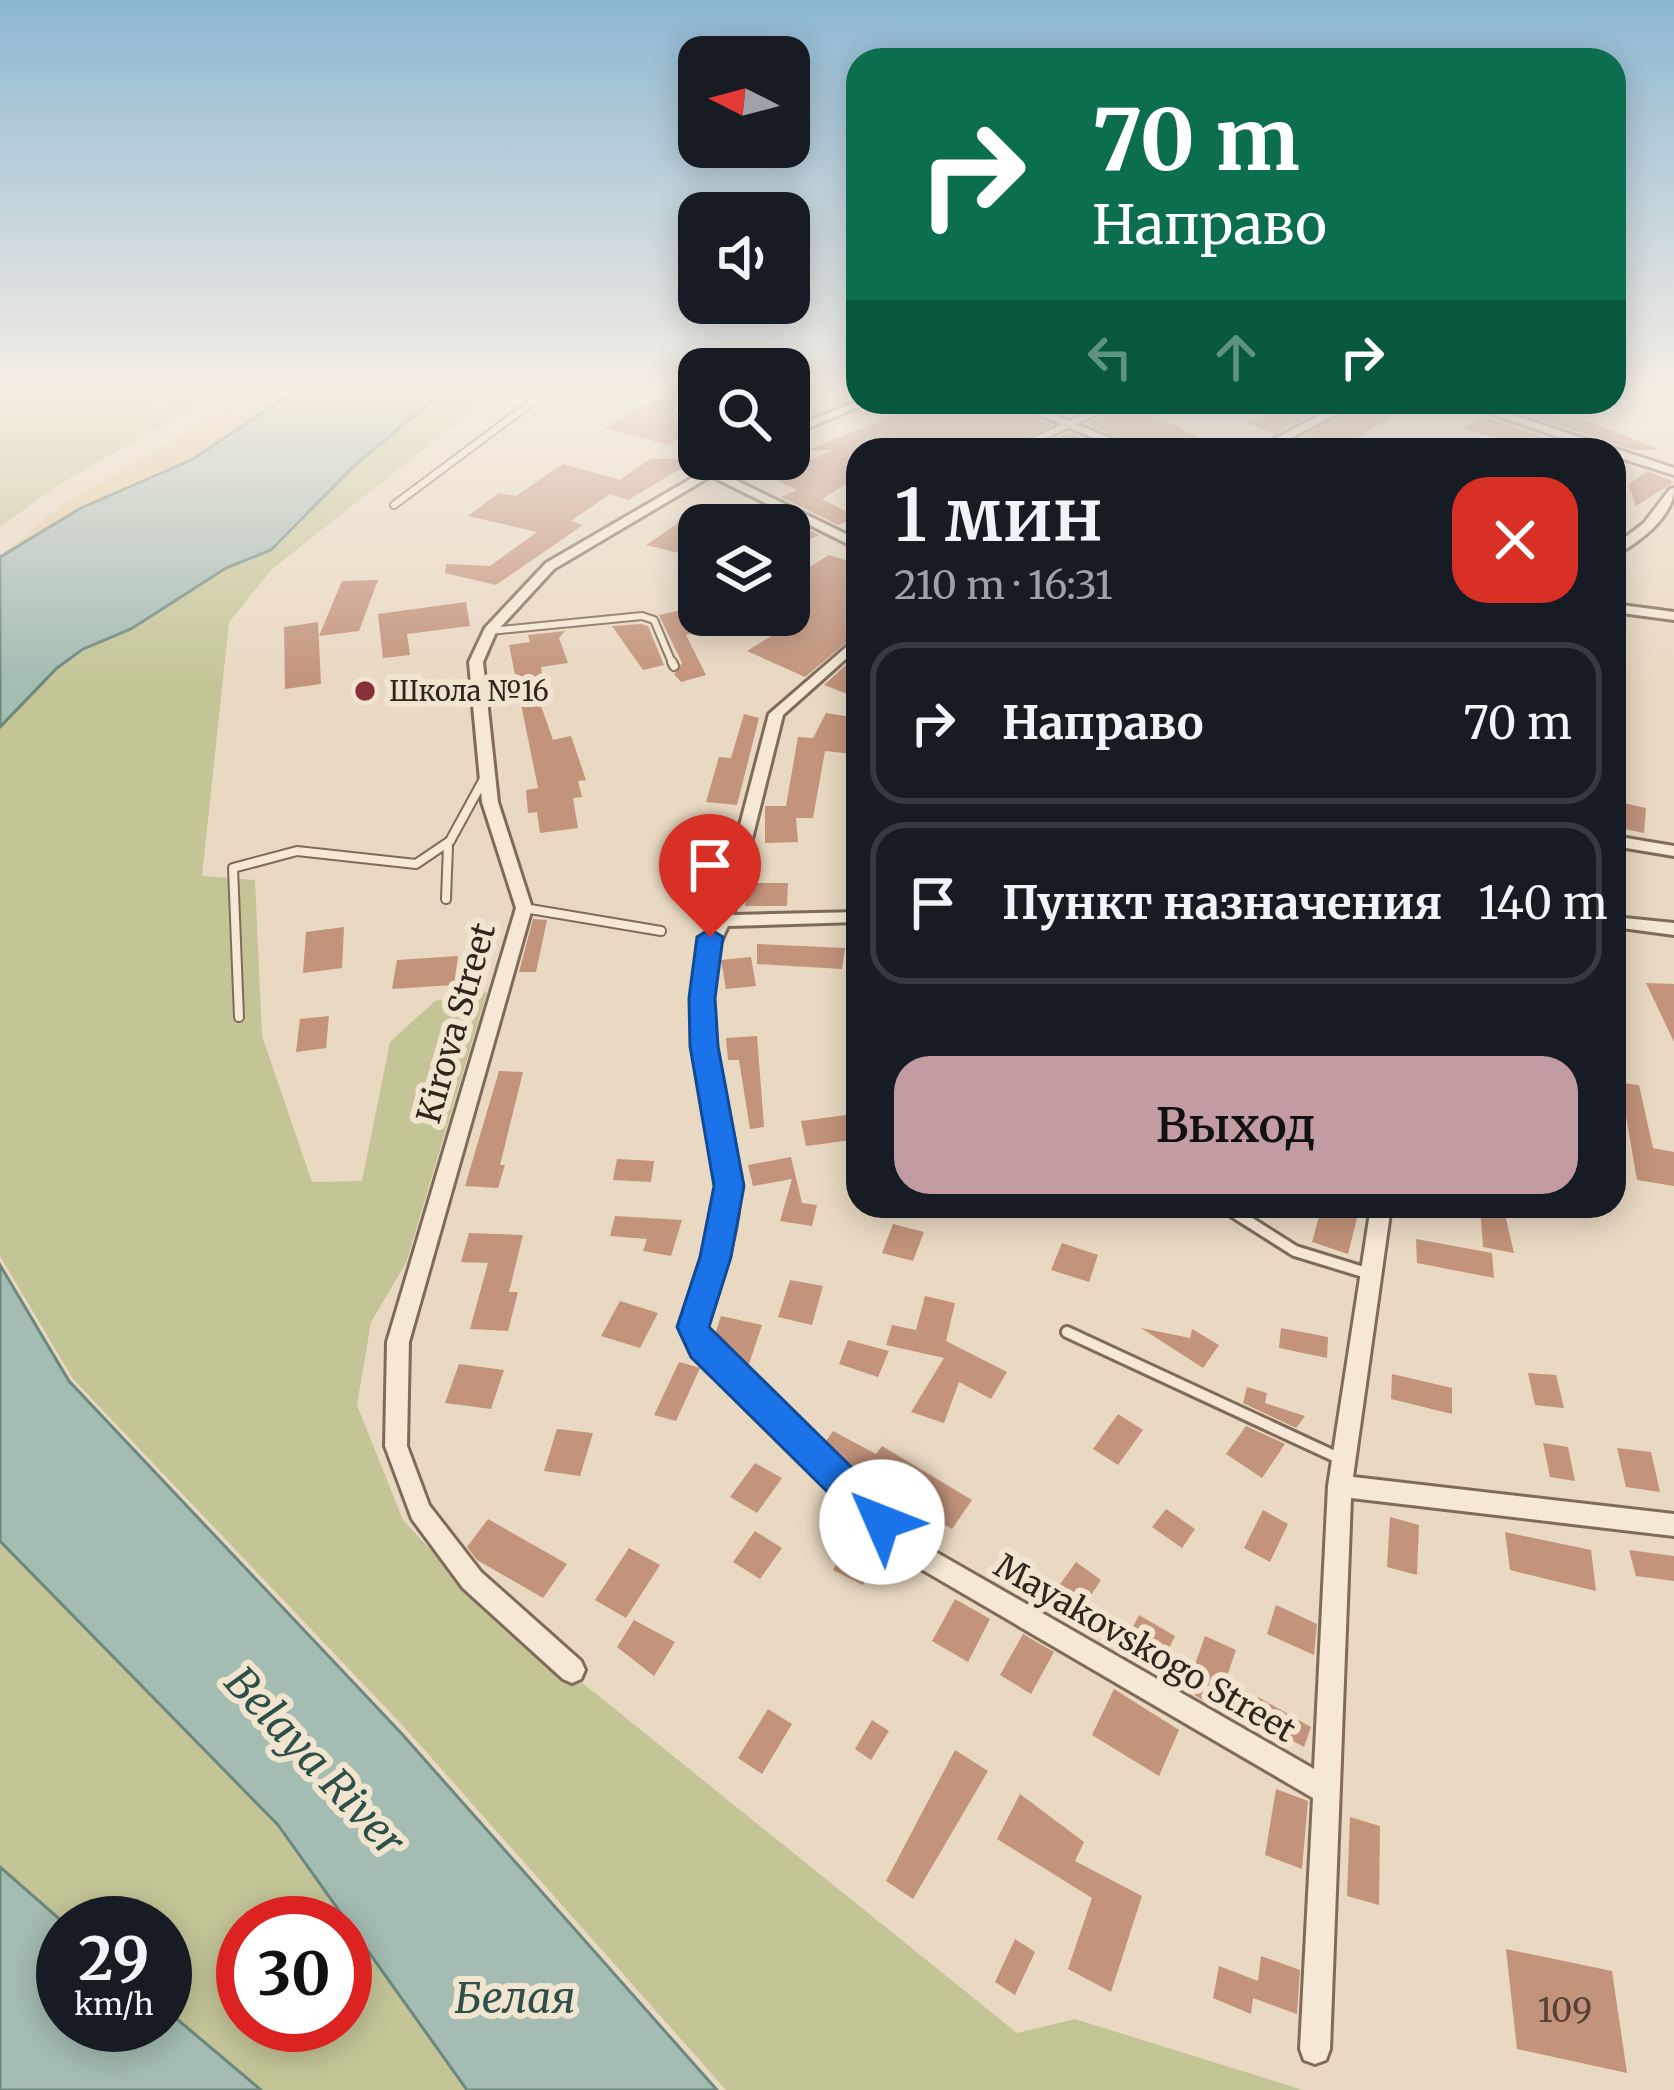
<!DOCTYPE html>
<html lang="ru">
<head>
<meta charset="utf-8">
<style>
  body { margin:0; font-family:Merriweather,serif; background:#20242c; color:#f1f3f6; height:100vh; display:flex; flex-direction:column; font-size:45px; white-space:nowrap }
  * { box-sizing:border-box; margin:0 }
  p { font-size:39px; color:#9ea1a6 }
  .icon { flex:none; width:66px; height:66px; fill:none; stroke:currentColor; stroke-width:2; stroke-linecap:round; stroke-linejoin:round }
  .map { position:relative; flex:1; overflow:hidden }
  .details { position:absolute; left:846px; top:438px; width:780px; height:780px; display:flex; flex-direction:column; background:#171b24; border-radius:36px; box-shadow:0 6px 30px #0003 }
  .details>* { flex:none }
  .hud { position:absolute; left:846px; top:48px; width:780px; height:366px; border-radius:36px; box-shadow:0 6px 30px #0003; background:#0b6e4f; color:#fff; overflow:hidden }
  .needle { width:78px; rotate:276deg }
  .controls { position:absolute; left:678px; top:36px; display:grid; gap:24px }
  .controls a { display:grid; place-items:center; width:132px; height:132px; border-radius:24px; background:#171b24; box-shadow:0 6px 30px #0003; font-size:60px }
  .speed { position:absolute; left:36px; top:1896px; display:flex; gap:24px; font-size:60px; font-weight:700; text-align:center }
  .speed>* { display:grid; place-content:center; width:156px; height:156px; border-radius:50%; background:#171b24; box-shadow:0 6px 30px #0003; line-height:1 }
  .speed small { font-size:30px; font-weight:400 }
  .speed .limit { border:18px solid #d22; background:#fff; color:#111 }
  .pin { position:absolute; display:grid; place-items:center; width:102px; height:102px; color:#fff; margin:-123px -51px; border-radius:50% 50% 50% 0; rotate:-45deg; box-shadow:0 0 12px #0007 }
  .pin .icon { rotate:45deg }
  .me { position:absolute; width:132px; margin:-66px; rotate:314deg; stroke-linejoin:round; filter:drop-shadow(0 0 9px #0008) }
  .turn { display:flex; align-items:center; gap:42px; height:252px; padding:0 48px; font-size:54px }
  .turn .icon { width:156px; height:156px; stroke-width:2.5 }
  .turn b { display:block; font-size:84px; line-height:102px }
  .lanes { display:flex; align-items:center; height:114px; padding:0 48px; background:#0003; justify-content:center; gap:60px; direction:ltr }
  .lanes .off { opacity:.35 }
  .round { display:grid; place-items:center; flex:none; width:126px; height:126px; border-radius:36px; background:#20242c }
  .overview { display:flex; align-items:center; justify-content:space-between; height:204px; padding:0 48px }
  h1 { font-size:72px; font-weight:600; line-height:90px }
  .cta { display:flex; gap:24px; margin-top:auto; padding:24px 48px }
  .cta a { flex:1; height:138px; border-radius:36px; background:#c29ca1; color:#111; font-size:48px; font-weight:600; line-height:138px; text-align:center }
  ul { padding:0; list-style:none }
  li { display:flex; align-items:center; gap:36px; height:162px; margin:0 24px 18px; padding:0 24px; border:6px solid #363941; border-radius:36px }
  li div { flex:1 }
  li b { display:block; font-size:45px }
  li em { font-style:normal }
  .map>svg:first-child { display:block }
  .green { fill:#c4c597; fill-rule:evenodd }
  .sand { fill:#e2cba1 }
  .water { fill:#a4bcb2; stroke:#6c887f; stroke-width:3 }
  .building { fill:#c3937b }
  .lines { fill:none; stroke-linecap:round; stroke-linejoin:round }
  .lane-far2-casing { stroke:#806b5b; stroke-width:10 }
  .lane-far1-casing { stroke:#806b5b; stroke-width:12 }
  .lane-casing { stroke:#806b5b; stroke-width:16 }
  .street-casing { stroke:#806b5b; stroke-width:6 }
  .lane-far2 { stroke:#f5e8d4; stroke-width:6 }
  .lane-far1 { stroke:#f5e8d4; stroke-width:8 }
  .lane { stroke:#f5e8d4; stroke-width:10 }
  .street { fill:#f5e8d4; fill-rule:evenodd }
  .route { fill:#1a73e8; stroke:#114b97; stroke-width:3 }
  .poi-dot { fill:#89313a; stroke:#f1e5d0; stroke-width:4.5 }
  .labels { text-anchor:middle; dominant-baseline:central; stroke-width:12; stroke-linejoin:round; paint-order:stroke }
  .far-poi-label { font-size:27px; fill:#32251e; stroke:#f1e5d0; text-anchor:start }
  .street-label { font-size:33px; fill:#32251e; stroke:#f1e5d0 }
  .near-number-label { font-size:33px; fill:#564035 }
  .near-water-label { font-size:42px; font-style:italic; fill:#2e504b; stroke:#f1e5d0 }
</style>
</head>
<body>
<div class="map">
<svg width="1674" height="2090" viewBox="0 0 1674 2090">
  <rect width="100%" height="100%" fill="#e9d9c2"/>
  <!-- green -->
  <path class="green" d="M 0,391 L 114,391 L 161,404 L 188,391 L 221,391 L 57,486 L 0,527 Z
    M 446,391 L 498,391 L 272,569 L 229,622 L 202,876 L 255,880 L 262,1036 L 312,1182 L 362,1181 L 390,1042 L 435,1001 L 487,992 L 406,1263 L 371,1322 L 357,1405 L 403,1520 L 472,1594 L 1017,2033 L 1075,2019 L 1303,2090 L 726,2090 L 405,1728 L 73,1379 L 0,1256 L 0,728 L 58,668 L 85,650 L 132,629 L 227,568 L 273,551 L 358,463 Z
    M 0,1541 L 278,1825 L 467,2090 L 261,2090 L 165,2009 L 165,1923 L 64,1923 L 0,1867 ZM 243,1923 L 345,1923 L 345,2025 L 243,2025 Z"/>
  <!-- sand -->
  <path class="sand" d="M 259,391 L 295,391 L 191,460 L 81,508 L 0,557 L 57,508 Z"/>
  <!-- water -->
  <path class="water" d="M 295,391 L 444,391 L 355,465 L 271,550 L 226,568 L 131,629 L 83,649 L 57,668 L 0,727 L 0,557 L 81,508 L 191,460 Z
    M 0,1265 L 69,1381 L 402,1734 L 717,2090 L 467,2090 L 278,1825 L 0,1541 Z
    M 0,1867 L 64,1923 L 63,2025 L 165,2025 L 165,2009 L 261,2090 L 0,2090 Z"/>
  <!-- building -->
  <path class="building" d="M 673,391 L 699,397 L 699,408 L 676,403 L 670,409 L 674,417 L 699,425 L 668,445 L 604,428 Z
    M 928,402 L 951,407 L 1004,402 L 1051,425 L 1007,450 L 858,450 L 858,477 L 822,499 L 857,517 L 838,525 L 781,497 L 797,490 L 770,477 L 834,450 L 808,450 Z
    M 1124,402 L 1188,402 L 1155,417 L 1226,450 L 1143,450 L 1088,424 Z
    M 1292,402 L 1323,409 L 1275,434 L 1246,423 Z
    M 1363,402 L 1415,402 L 1341,448 L 1330,444 L 1320,450 L 1295,441 Z
    M 1506,402 L 1598,425 L 1660,450 L 1634,450 L 1499,406 Z
    M 1483,416 L 1583,450 L 1531,450 L 1464,428 Z
    M 1069,432 L 1111,450 L 1032,450 Z
    M 650,459 L 697,459 L 628,500 L 610,494 L 571,521 L 583,525 L 496,585 L 445,573 L 446,564 L 490,566 L 537,532 L 468,516 L 499,493 L 516,496 L 563,464 L 620,480 Z
    M 1647,471 L 1674,482 L 1636,506 L 1628,485 Z
    M 706,504 L 740,517 L 761,506 L 819,535 L 789,549 L 789,525 L 699,525 L 699,540 L 683,554 L 646,545 Z
    M 829,555 L 858,564 L 858,633 L 805,677 L 747,651 L 789,625 L 789,580 Z
    M 378,580 L 359,631 L 319,636 L 342,581 Z
    M 466,602 L 470,626 L 407,634 L 410,655 L 383,658 L 378,614 Z
    M 678,611 L 694,633 L 686,635 L 706,675 L 681,682 L 674,674 L 682,663 L 659,615 Z
    M 318,622 L 321,684 L 285,689 L 284,627 Z
    M 641,624 L 648,626 L 664,665 L 643,670 L 612,626 Z
    M 565,631 L 559,638 L 568,663 L 541,667 L 544,685 L 534,686 L 553,740 L 571,736 L 586,780 L 578,781 L 582,797 L 573,798 L 578,828 L 540,833 L 537,812 L 528,813 L 526,790 L 538,788 L 509,645 L 530,642 L 528,635 Z
    M 858,654 L 858,698 L 824,685 Z
    M 826,713 L 858,718 L 853,754 L 825,751 L 813,818 L 796,818 L 798,842 L 765,843 L 765,806 L 786,806 L 798,737 L 813,738 Z
    M 744,714 L 759,718 L 737,805 L 706,802 L 719,757 L 731,758 Z
    M 1614,801 L 1646,808 L 1644,833 L 1614,827 Z
    M 747,883 L 788,883 L 787,906 L 745,906 Z
    M 533,919 L 547,920 L 536,972 L 519,972 Z
    M 344,927 L 342,968 L 303,973 L 306,932 Z
    M 757,944 L 845,948 L 842,969 L 757,964 Z
    M 458,956 L 454,985 L 392,989 L 397,960 Z
    M 751,957 L 756,986 L 726,989 L 721,960 Z
    M 1646,983 L 1674,984 L 1674,1042 Z
    M 329,1016 L 326,1048 L 296,1052 L 300,1019 Z
    M 757,1036 L 764,1127 L 750,1129 L 739,1060 L 728,1060 L 726,1038 Z
    M 499,1071 L 523,1072 L 500,1165 L 505,1165 L 498,1188 L 465,1186 Z
    M 1614,1082 L 1639,1085 L 1653,1148 L 1674,1152 L 1674,1186 L 1637,1180 L 1626,1116 L 1614,1114 Z
    M 846,1115 L 852,1140 L 806,1146 L 801,1121 Z
    M 791,1157 L 802,1203 L 817,1205 L 812,1226 L 780,1221 L 792,1179 L 753,1186 L 748,1165 Z
    M 617,1159 L 654,1161 L 651,1182 L 613,1180 Z
    M 1322,1206 L 1360,1206 L 1348,1254 L 1312,1242 Z
    M 1480,1206 L 1503,1206 L 1514,1253 L 1483,1247 Z
    M 615,1216 L 682,1220 L 671,1256 L 643,1251 L 647,1239 L 610,1236 Z
    M 893,1224 L 924,1232 L 913,1261 L 882,1253 Z
    M 469,1233 L 523,1235 L 509,1292 L 518,1292 L 508,1331 L 470,1329 L 488,1263 L 461,1262 Z
    M 1416,1239 L 1492,1253 L 1494,1278 L 1417,1263 Z
    M 1062,1243 L 1098,1255 L 1089,1282 L 1051,1270 Z
    M 790,1280 L 823,1286 L 812,1325 L 778,1317 Z
    M 925,1296 L 955,1303 L 946,1341 L 1007,1372 L 991,1399 L 959,1382 L 944,1423 L 911,1412 L 944,1358 L 886,1345 L 892,1325 L 916,1330 Z
    M 620,1301 L 658,1313 L 640,1348 L 601,1336 Z
    M 721,1316 L 762,1325 L 747,1370 L 714,1338 Z
    M 1141,1328 L 1190,1338 L 1192,1329 L 1219,1345 L 1203,1368 Z
    M 1281,1328 L 1328,1337 L 1327,1358 L 1279,1348 Z
    M 848,1340 L 889,1351 L 878,1377 L 839,1364 Z
    M 679,1362 L 700,1368 L 676,1421 L 654,1415 Z
    M 459,1364 L 504,1370 L 491,1409 L 445,1403 Z
    M 1528,1373 L 1556,1375 L 1564,1408 L 1535,1405 Z
    M 1392,1374 L 1452,1388 L 1452,1414 L 1391,1399 Z
    M 1247,1387 L 1267,1393 L 1265,1403 L 1305,1416 L 1296,1428 L 1243,1403 Z
    M 1118,1414 L 1143,1430 L 1118,1465 L 1093,1449 Z
    M 1246,1426 L 1285,1444 L 1262,1478 L 1226,1454 Z
    M 557,1429 L 593,1433 L 580,1476 L 544,1471 Z
    M 833,1431 L 876,1454 L 882,1446 L 972,1500 L 952,1529 L 850,1469 L 824,1444 Z
    M 1543,1443 L 1568,1447 L 1575,1481 L 1550,1477 Z
    M 1617,1448 L 1651,1452 L 1660,1492 L 1626,1487 Z
    M 755,1463 L 782,1478 L 757,1513 L 730,1497 Z
    M 1166,1509 L 1195,1529 L 1182,1548 L 1152,1527 Z
    M 1263,1510 L 1288,1524 L 1270,1562 L 1244,1548 Z
    M 1390,1517 L 1419,1525 L 1417,1575 L 1387,1567 Z
    M 488,1519 L 567,1564 L 543,1598 L 477,1560 L 467,1547 Z
    M 755,1531 L 782,1548 L 760,1579 L 733,1562 Z
    M 1505,1532 L 1591,1550 L 1596,1591 L 1510,1570 Z
    M 853,1534 L 882,1549 L 863,1585 L 833,1570 Z
    M 629,1548 L 660,1565 L 626,1618 L 595,1600 Z
    M 1629,1550 L 1674,1556 L 1674,1581 L 1636,1576 Z
    M 1076,1562 L 1101,1580 L 1081,1610 L 1055,1591 Z
    M 955,1599 L 990,1619 L 968,1662 L 932,1641 Z
    M 1276,1605 L 1317,1624 L 1314,1655 L 1267,1634 Z
    M 1139,1615 L 1175,1636 L 1157,1672 L 1121,1651 Z
    M 634,1620 L 675,1642 L 654,1676 L 617,1647 Z
    M 1023,1634 L 1054,1652 L 1031,1694 L 1000,1675 Z
    M 1205,1636 L 1236,1650 L 1216,1708 L 1186,1690 Z
    M 1114,1689 L 1179,1730 L 1159,1776 L 1092,1735 Z
    M 1258,1697 L 1311,1727 L 1304,1747 L 1249,1717 Z
    M 768,1709 L 792,1724 L 762,1774 L 738,1758 Z
    M 872,1720 L 889,1731 L 871,1760 L 855,1749 Z
    M 955,1750 L 988,1771 L 913,1899 L 886,1881 Z
    M 1276,1789 L 1308,1801 L 1302,1869 L 1265,1855 Z
    M 1020,1794 L 1084,1842 L 1075,1861 L 1142,1896 L 1111,1992 L 1068,1969 L 1092,1898 L 997,1839 Z
    M 1350,1817 L 1380,1826 L 1379,1905 L 1347,1896 Z
    M 1015,1939 L 1035,1952 L 1015,1995 L 995,1982 Z
    M 1506,1949 L 1612,1971 L 1627,2073 L 1517,2049 Z
    M 1261,1956 L 1300,1970 L 1297,2014 L 1253,1998 L 1251,2014 L 1213,1998 L 1219,1966 L 1258,1981 Z"/>
  <g class="lines">
    <!-- lane-far2 casing -->
    <g class="lane-far2-casing">
      <path id="lane-far2" d="M 677,410 L 699,416
        M 1014,450 L 1117,402
        M 394,505 L 547,391
        M 490,631 L 642,616 L 654,620 L 673,665"/>
    </g>
    <!-- lane-far1 casing -->
    <g class="lane-far1-casing">
      <path id="lane-far1" d="M 672,662 L 674,666
        M 446,899 L 448,846
        M 524,908 L 661,931
        M 239,1017 L 233,868 L 297,851 L 416,864 L 450,841 L 485,777"/>
    </g>
    <!-- lane casing -->
    <g class="lane-casing">
      <path id="lane" d="M 1224,1206 L 1295,1251 L 1370,1274
        M 1067,1332 L 1343,1460"/>
    </g>
    <!-- street casing -->
    <g class="street-casing">
      <path id="street" d="M 858,401 L 870,402 L 789,436 L 789,429 Z
        M 1008,402 L 1022,402 L 1139,450 L 1123,450 Z
        M 1346,402 L 1359,402 L 1268,450 L 1253,450 Z
        M 1457,402 L 1473,402 L 1674,468 L 1674,475 L 1614,456 L 1614,450 L 1597,450 Z
        M 725,459 L 739,459 L 719,472 L 858,540 L 858,549 L 711,476 L 554,569 L 496,632 L 483,662 L 498,802 L 532,908 L 409,1342 L 407,1446 L 429,1505 L 481,1572 L 581,1661 L 585,1670 L 581,1679 L 572,1683 L 563,1679 L 463,1588 L 412,1519 L 385,1446 L 387,1342 L 516,908 L 482,802 L 469,662 L 485,628 L 546,563 Z
        M 1674,488 C 1674,517 1638,543 1614,556 L 1614,546 L 1644,523 L 1670,489 Z
        M 1614,604 L 1674,612 L 1674,620 L 1614,612 Z
        M 858,637 L 858,648 L 783,715 L 733,915 L 858,912 L 858,922 L 728,926 C 685,1009 734,1096 739,1182 C 742,1232 719,1281 704,1327 L 710,1341 L 920,1543 L 1314,1769 L 1328,1486 L 1371,1206 L 1391,1206 L 1353,1477 L 1674,1514 L 1674,1536 L 1351,1498 L 1330,2049 L 1326,2060 L 1315,2064 L 1304,2060 L 1300,2049 L 1313,1798 L 904,1559 L 694,1354 L 682,1327 C 698,1281 721,1233 719,1184 C 716,1089 665,1014 715,921 L 769,714 Z
        M 1614,836 L 1674,846 L 1674,856 L 1614,846 Z
        M 1614,917 L 1674,923 L 1674,935 L 1614,927 Z"/>
    </g>
    <!-- lane-far2 -->
    <use href="#lane-far2" class="lane-far2"/>
    <!-- lane-far1 -->
    <use href="#lane-far1" class="lane-far1"/>
    <!-- lane -->
    <use href="#lane" class="lane"/>
    <!-- street -->
    <use href="#street" class="street"/>
  </g>
  <!-- sky -->
  <linearGradient id="sky" x2="0" y2="1"><stop stop-color="#8db7d2"/><stop offset="0.57" stop-color="#f5eee4"/><stop offset="1" stop-color="#f5eee4" stop-opacity="0"/></linearGradient>
  <rect width="1674" height="683" fill="url(#sky)"/>
  <!-- route -->
  <path class="route" d="M 710,929 L 723,937 L 715,998 L 718,1046 L 744,1186 L 731,1257 L 709,1327 L 895,1510 L 900,1522 L 895,1534 L 882,1539 L 870,1534 L 691,1357 L 677,1327 L 700,1257 L 714,1186 L 690,1046 L 689,998 L 697,937 Z"/>
  <!-- markers -->
  <circle class="poi-dot" cx="365" cy="691" r="12"/>
  <g class="labels">
    <!-- far-poi labels -->
    <g class="far-poi-label">
      <text x="389" y="691">Школа №16</text>
    </g>
    <!-- street labels -->
    <g class="street-label">
      <text transform="translate(456 1023) rotate(-74)">Kirova Street</text>
      <text transform="translate(1145 1648) rotate(30)">Mayakovskogo Street</text>
    </g>
    <!-- near-number labels -->
    <g class="near-number-label">
      <text x="1565" y="2010">109</text>
    </g>
    <!-- near-water labels -->
    <g class="near-water-label">
      <text transform="translate(315 1761) rotate(47)">Belaya River</text>
      <text x="515" y="1998">Белая</text>
    </g>
  </g>
</svg>
<div class="controls">
<a><svg class="needle" viewBox="-14 -14 28 28"><path d="M0-13l5 13h-10z" fill="#e53935"/><path d="M0 13l5-13h-10z" fill="#9ea1a6"/></svg></a>
<a><svg class="icon" aria-label="sound" viewBox="0 0 24 24"><path d="M4 9h4l5-4v14l-5-4H4zM17 9q2 3 0 6"/></svg></a>
<a><svg class="icon" aria-label="search" viewBox="0 0 24 24"><circle cx="10" cy="10" r="6"/><path d="M15 15l6 6"/></svg></a>
<a><svg class="icon" aria-label="layers" viewBox="0 0 24 24"><path d="M12 4l9 5-9 5-9-5zM3 14l9 5 9-5"/></svg></a>
</div>
<div class="speed"><div>29<small>km/h</small></div><div class="limit">30</div></div>
<div class="pin" style="left:710px;top:937px;background:#d93025"><svg class="icon" aria-label="arrive" viewBox="0 0 24 24"><path d="M6 21V4h12l-3 4 3 4H6"/></svg></div>
<svg class="me" style="left:882px;top:1522px" viewBox="-20 -20 40 40"><circle r="19" fill="#fff"/><path d="M0-13L10 11 0 6-10 11z" fill="#1a73e8"/></svg>
<div class="hud">
<div class="turn"><svg class="icon" aria-label="right" viewBox="0 0 24 24"><path d="M7 20v-9h11M14 6l5 5-5 5"/></svg><div><b>70 m</b>Направо</div></div>
<div class="lanes"><svg class="icon off" aria-label="left" viewBox="0 0 24 24"><path d="M17 20v-9H6M10 6l-5 5 5 5"/></svg><svg class="icon off" aria-label="ahead" viewBox="0 0 24 24"><path d="M12 20V5M6 11l6-6 6 6"/></svg><svg class="icon" aria-label="right" viewBox="0 0 24 24"><path d="M7 20v-9h11M14 6l5 5-5 5"/></svg></div>
</div>
<section class="details">
<div class="overview"><div><h1>1 мин</h1><p>210 m · 16:31</p></div><a class="round" style="background:#d93025;color:#fff"><svg class="icon" aria-label="close" viewBox="0 0 24 24"><path d="M6 6l12 12M18 6L6 18"/></svg></a></div>
<ul>
<li><svg class="icon" aria-label="right" viewBox="0 0 24 24"><path d="M7 20v-9h11M14 6l5 5-5 5"/></svg><div><b>Направо</b></div><em>70 m</em></li>
<li><svg class="icon" aria-label="arrive" viewBox="0 0 24 24"><path d="M6 21V4h12l-3 4 3 4H6"/></svg><div><b>Пункт назначения</b></div><em>140 m</em></li>
</ul>
<div class="cta"><a>Выход</a></div>
</section>
</div>
</body>
</html>
